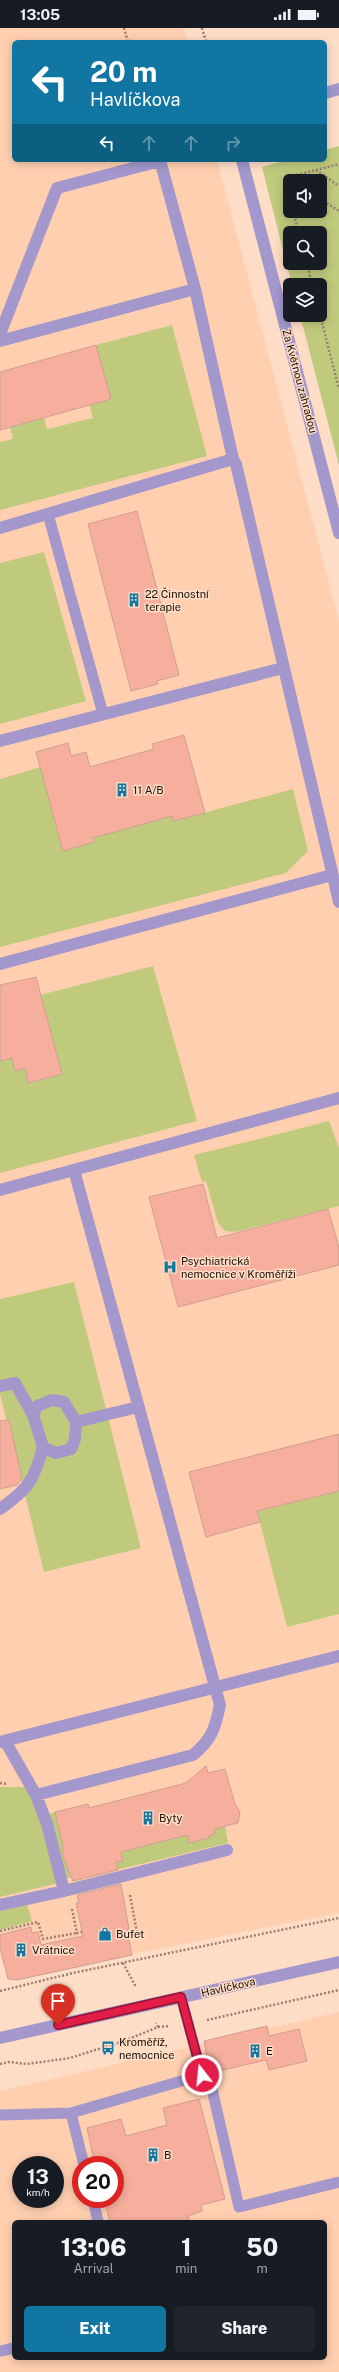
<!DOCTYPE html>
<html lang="en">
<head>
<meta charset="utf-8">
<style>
  body { margin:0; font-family:"Public Sans",sans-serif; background:#20242c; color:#f1f3f6; height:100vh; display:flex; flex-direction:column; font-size:15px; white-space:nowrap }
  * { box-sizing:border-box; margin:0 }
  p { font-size:13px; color:#9ea1a6 }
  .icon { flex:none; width:22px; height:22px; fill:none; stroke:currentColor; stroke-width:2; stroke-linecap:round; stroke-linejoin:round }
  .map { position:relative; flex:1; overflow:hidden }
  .drawer { position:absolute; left:12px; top:2192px; width:315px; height:140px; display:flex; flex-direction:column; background:#171b24; border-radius:6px; box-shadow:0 2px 10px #0003 }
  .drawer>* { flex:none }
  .guide { position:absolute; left:12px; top:12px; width:315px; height:122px; border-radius:6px; box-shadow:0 2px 10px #0003; background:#1177a2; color:#fff; overflow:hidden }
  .buttons { position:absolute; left:283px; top:146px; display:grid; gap:8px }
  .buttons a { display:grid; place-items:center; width:44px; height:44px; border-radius:6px; background:#171b24; box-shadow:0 2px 10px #0003; font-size:20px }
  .speed { position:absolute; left:12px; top:2128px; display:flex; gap:8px; font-size:20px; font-weight:700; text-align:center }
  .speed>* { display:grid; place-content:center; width:52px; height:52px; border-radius:50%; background:#171b24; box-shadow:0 2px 10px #0003; line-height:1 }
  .speed small { font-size:10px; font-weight:400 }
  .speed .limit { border:6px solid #d22; background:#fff; color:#111 }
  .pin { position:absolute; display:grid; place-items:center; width:34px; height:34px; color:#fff; margin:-41px -17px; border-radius:50% 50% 50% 0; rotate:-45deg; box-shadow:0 0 4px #0007 }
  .pin .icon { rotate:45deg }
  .me { position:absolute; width:44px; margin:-22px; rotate:344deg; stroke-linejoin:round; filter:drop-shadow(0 0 3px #0008) }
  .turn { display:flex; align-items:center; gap:14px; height:84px; padding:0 12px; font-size:18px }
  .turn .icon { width:52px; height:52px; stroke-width:2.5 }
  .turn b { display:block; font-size:28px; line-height:34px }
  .lanes { display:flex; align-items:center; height:38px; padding:0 12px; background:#0003; justify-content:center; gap:20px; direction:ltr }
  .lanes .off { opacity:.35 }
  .eta { display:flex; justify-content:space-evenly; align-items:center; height:68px; text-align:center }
  .eta b { font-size:24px; font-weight:800; line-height:28px }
  .button { display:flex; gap:8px; margin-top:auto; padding:8px 12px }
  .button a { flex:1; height:46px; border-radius:6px; background:#1177a2; color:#fff; font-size:16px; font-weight:800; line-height:46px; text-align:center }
  .button a+a { background:#20242c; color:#f1f3f6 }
  .status { display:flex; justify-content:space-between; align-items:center; height:28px; padding:0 20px; background:#171b24; direction:ltr }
  .status svg { height:11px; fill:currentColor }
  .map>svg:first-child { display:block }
  .built { fill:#ffcfb0; fill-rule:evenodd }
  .green { fill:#c0ca7d; fill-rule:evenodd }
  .building { fill:#f6af9d; stroke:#cd9f93 }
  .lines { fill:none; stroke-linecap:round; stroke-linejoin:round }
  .path { stroke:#988070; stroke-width:2.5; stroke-dasharray:2 2; stroke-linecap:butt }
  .service { stroke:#a397cc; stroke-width:11 }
  .pedestrian { stroke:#a397cc; stroke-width:12 }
  .minor { stroke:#a397cc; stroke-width:12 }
  .tertiary { stroke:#a397cc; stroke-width:12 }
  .route-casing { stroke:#92132f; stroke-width:10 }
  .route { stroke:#e11d48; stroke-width:7 }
  .labels { text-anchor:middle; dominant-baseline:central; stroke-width:3; stroke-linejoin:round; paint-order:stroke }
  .street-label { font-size:11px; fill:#1d0f06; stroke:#feddc7 }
  .poi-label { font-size:11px; fill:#1d0f06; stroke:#feddc7; text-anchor:start }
</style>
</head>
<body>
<div class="status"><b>13:05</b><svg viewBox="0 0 49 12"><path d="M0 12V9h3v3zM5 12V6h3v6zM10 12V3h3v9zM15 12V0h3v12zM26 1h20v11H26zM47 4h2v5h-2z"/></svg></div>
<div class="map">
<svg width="339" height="2344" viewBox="0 0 339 2344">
  <rect width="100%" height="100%" fill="#feddc7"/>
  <!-- built -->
  <path class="built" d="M 0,0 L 184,0 L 187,14 L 14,14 L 14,132 L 217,132 L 339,593 L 339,1885 L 48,1943 L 7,1947 L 0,1928 Z
    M 339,1984 L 339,2344 L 0,2344 L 0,2063 ZM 21,2137 L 55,2137 L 55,2171 L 21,2171 ZM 81,2137 L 115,2137 L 115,2171 L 81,2171 ZM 14,2194 L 325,2194 L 325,2330 L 14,2330 Z"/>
  <!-- green -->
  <path class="green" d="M 339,118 L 339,437 L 300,287 L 320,287 L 320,257 L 292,257 L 262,139 L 287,132 L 325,132 L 325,122 ZM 290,153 L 320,153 L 320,183 L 290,183 ZM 290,205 L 320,205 L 320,235 L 290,235 Z
    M 172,297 L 207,428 L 0,482 L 0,414 L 13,411 L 9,395 L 43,386 L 47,401 L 93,390 L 88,372 L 96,317 Z
    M 44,524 L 86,673 L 0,696 L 0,535 Z
    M 41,739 L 63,823 L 94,814 L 92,808 L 172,788 L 173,793 L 293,761 L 308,823 L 286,845 L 0,919 L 0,751 Z
    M 153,938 L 197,1093 L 0,1145 L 0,1033 L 12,1030 L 15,1043 L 25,1040 L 29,1055 L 53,1049 L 40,967 Z
    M 329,1093 L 339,1120 L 339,1178 L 235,1204 L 225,1203 L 218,1195 L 206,1153 L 202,1154 L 194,1127 Z
    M 74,1254 L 141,1520 L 44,1544 L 0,1366 L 0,1271 Z
    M 339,1463 L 339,1586 L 287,1599 L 257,1483 Z
    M 0,1759 L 26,1759 L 39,1786 L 59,1855 L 0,1869 Z
    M 55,1784 L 89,1844 L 65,1851 L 48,1786 Z
    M 225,1798 L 228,1815 L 116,1842 L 94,1832 L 123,1833 L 121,1824 L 187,1807 L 190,1815 L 209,1810 L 209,1808 L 215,1806 L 214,1801 Z
    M 27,1877 L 32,1893 L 0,1902 L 0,1883 Z"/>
  <!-- building -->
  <path class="building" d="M 96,317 L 111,371 L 0,402 L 0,344 Z
    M 137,483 L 179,647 L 157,653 L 158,656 L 131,663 L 88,496 Z
    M 184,707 L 205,785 L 173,793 L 172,788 L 93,810 L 94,814 L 63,823 L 36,724 L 68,715 L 71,728 L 86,724 L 90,739 L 154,721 L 152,716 Z
    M 36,949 L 62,1046 L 28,1055 L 25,1040 L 15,1043 L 12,1030 L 0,1033 L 0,957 Z
    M 203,1156 L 217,1210 L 328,1181 L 339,1219 L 339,1237 L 178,1279 L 149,1169 Z
    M 9,1392 L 22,1451 L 17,1457 L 0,1461 L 0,1393 Z
    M 339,1406 L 339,1463 L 257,1483 L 260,1494 L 206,1509 L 189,1444 Z
    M 206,1738 L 208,1745 L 225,1741 L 235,1776 L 240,1784 L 238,1795 L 214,1801 L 215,1806 L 209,1808 L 209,1810 L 189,1815 L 187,1807 L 121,1824 L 123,1833 L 116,1834 L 118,1842 L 73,1853 L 63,1828 L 63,1818 L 55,1784 L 88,1776 L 89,1780 L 186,1755 Z
    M 121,1856 L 129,1901 L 127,1902 L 132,1927 L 17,1952 L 8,1951 L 0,1919 L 0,1907 L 31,1899 L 32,1905 L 38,1904 L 41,1917 L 83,1908 L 76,1875 L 79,1875 L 77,1867 Z
    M 267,1998 L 269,2008 L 299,2001 L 307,2033 L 269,2042 L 266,2032 L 210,2045 L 204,2013 Z
    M 199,2071 L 225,2171 L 201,2177 L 202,2183 L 188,2188 L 190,2194 L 110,2194 L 104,2171 L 115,2171 L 115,2137 L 95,2137 L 87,2100 L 121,2091 L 126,2108 L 167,2097 L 163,2080 Z"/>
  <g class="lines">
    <!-- path -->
    <path class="path" d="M 124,0 L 128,14
      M 202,0 L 206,14
      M 316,142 L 339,158
      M 285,150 L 339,136
      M 285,150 L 290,170
      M 285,150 L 290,153
      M 320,171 L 339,183
      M 293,183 L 299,205
      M 307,235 L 312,257
      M 320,287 L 339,361
      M 0,1755 L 7,1756
      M 130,1867 L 138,1910
      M 72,1881 L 77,1905 L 82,1904
      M 0,1903 L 38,1894 L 43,1911 L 77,1905
      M 123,1935 L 136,1959
      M 0,1963 L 73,1945 L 339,1890
      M 207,1992 L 339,1962
      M 158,1999 L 170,1998
      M 0,2036 L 9,2034 L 27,2036 L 70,2030 L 124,2013 L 158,1999 L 156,1995"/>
    <!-- service -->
    <path class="service" d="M 48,486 L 103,686
      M 202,2047 L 212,2061 L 239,2179 L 339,2154
      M 71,2085 L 84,2137
      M 0,2087 L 71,2085 L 202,2047 L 181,1969
      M 93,2171 L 98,2194
      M 0,2323 L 14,2320"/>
    <!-- pedestrian -->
    <path class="pedestrian" d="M 195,261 L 233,431 L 236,436 L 339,874
      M 0,306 L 57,160 L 160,133
      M 0,313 L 195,261 L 160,132
      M 0,500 L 233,431
      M 0,713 L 283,640
      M 0,936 L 332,847
      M 0,1162 L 339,1070
      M 0,1358 L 15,1355 L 33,1387
      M 76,1394 L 75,1411 L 71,1421 L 56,1425 L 43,1419 L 33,1387 L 37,1378 L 52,1372 L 64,1374 L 76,1394 L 138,1379
      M 0,1481 C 28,1461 34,1453 43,1419
      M 5,1713 L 36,1767 L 193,1727 C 212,1711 215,1701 220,1677 L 74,1142
      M 0,1714 L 339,1628
      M 36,1767 L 47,1796 L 64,1863 L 227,1822
      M 0,1877 L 64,1863"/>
    <!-- minor -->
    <path class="minor" d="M 325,65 L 339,61
      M 242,132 L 339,505"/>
    <!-- tertiary -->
    <path class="tertiary" d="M 0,2010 L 339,1934"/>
  </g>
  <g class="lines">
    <!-- route casing -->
    <g class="route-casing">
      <path id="route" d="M 58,1997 L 181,1969 L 202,2047"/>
    </g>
    <!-- route -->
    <use href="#route" class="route"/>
  </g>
  <!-- icons -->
  <defs>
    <g id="building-bare" transform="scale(1.08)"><path d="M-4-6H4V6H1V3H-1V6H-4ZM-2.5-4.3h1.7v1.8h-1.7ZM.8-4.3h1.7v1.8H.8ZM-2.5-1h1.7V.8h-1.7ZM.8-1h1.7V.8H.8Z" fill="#1177a2" stroke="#feddc7" stroke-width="2.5" paint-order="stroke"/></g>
    <g id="hospital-bare" transform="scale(1.08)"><path d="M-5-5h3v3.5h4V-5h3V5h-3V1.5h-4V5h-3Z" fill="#1177a2" stroke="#feddc7" stroke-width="2.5" paint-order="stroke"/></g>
    <g id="shop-bare" transform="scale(1.08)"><path d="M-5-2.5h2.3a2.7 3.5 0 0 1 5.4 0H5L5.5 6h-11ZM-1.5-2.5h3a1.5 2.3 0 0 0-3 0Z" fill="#1177a2" stroke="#feddc7" stroke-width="2.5" paint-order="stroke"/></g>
    <g id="bus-bare" transform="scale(1.08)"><path d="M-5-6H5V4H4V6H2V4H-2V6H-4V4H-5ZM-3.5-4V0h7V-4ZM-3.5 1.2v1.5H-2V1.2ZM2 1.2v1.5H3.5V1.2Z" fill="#1177a2" stroke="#feddc7" stroke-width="2.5" paint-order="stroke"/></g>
  </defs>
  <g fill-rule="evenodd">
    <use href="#building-bare" x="134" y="572"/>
    <use href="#building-bare" x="122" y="762"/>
    <use href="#hospital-bare" x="170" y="1239"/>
    <use href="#building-bare" x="148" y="1790"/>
    <use href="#shop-bare" x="105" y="1906"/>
    <use href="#building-bare" x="21" y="1922"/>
    <use href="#bus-bare" x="108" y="2020"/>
    <use href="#building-bare" x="255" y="2023"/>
    <use href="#building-bare" x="153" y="2127"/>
  </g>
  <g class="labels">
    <!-- street labels -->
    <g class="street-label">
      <text transform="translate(300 353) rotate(75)">Za Květnou zahradou</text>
      <text transform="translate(228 1959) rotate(-13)">Havlíčkova</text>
    </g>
    <!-- poi labels -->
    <g class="poi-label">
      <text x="145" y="566">22 Činnostní<tspan x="145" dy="13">terapie</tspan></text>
      <text x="133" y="762">11 A/B</text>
      <text x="181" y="1233">Psychiatrická<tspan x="181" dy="13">nemocnice v Kroměříži</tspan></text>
      <text x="159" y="1790">Byty</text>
      <text x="116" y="1906">Bufet</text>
      <text x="32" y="1922">Vrátnice</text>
      <text x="119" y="2014">Kroměříž,<tspan x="119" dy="13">nemocnice</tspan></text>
      <text x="266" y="2023">E</text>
      <text x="164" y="2127">B</text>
    </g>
  </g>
</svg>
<div class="buttons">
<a><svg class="icon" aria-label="sound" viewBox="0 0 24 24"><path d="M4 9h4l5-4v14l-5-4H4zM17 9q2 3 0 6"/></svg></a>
<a><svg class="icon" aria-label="search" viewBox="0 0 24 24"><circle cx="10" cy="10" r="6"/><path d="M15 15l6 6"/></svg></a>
<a><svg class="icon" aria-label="layers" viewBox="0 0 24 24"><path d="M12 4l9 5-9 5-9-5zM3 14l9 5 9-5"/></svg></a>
</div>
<div class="speed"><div>13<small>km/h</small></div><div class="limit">20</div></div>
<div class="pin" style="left:58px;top:1997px;background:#d93025"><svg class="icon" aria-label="arrive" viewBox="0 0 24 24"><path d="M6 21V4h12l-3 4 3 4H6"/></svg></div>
<svg class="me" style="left:202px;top:2047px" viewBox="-20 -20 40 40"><circle r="17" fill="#e11d48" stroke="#fff" stroke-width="3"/><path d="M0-11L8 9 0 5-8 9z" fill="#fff"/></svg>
<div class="guide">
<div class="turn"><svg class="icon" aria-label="left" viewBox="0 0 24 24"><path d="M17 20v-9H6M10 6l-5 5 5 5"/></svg><div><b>20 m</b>Havlíčkova</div></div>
<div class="lanes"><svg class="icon" aria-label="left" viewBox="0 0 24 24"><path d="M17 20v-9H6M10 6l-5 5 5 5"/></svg><svg class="icon off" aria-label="ahead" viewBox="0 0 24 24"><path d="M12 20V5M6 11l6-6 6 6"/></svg><svg class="icon off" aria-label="ahead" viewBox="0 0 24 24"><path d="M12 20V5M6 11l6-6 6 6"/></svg><svg class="icon off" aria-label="right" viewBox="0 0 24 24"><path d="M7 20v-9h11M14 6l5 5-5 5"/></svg></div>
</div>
<section class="drawer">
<div class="eta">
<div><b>13:06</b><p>Arrival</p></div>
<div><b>1</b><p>min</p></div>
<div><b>50</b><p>m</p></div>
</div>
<div class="button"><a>Exit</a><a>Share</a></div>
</section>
</div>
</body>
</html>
